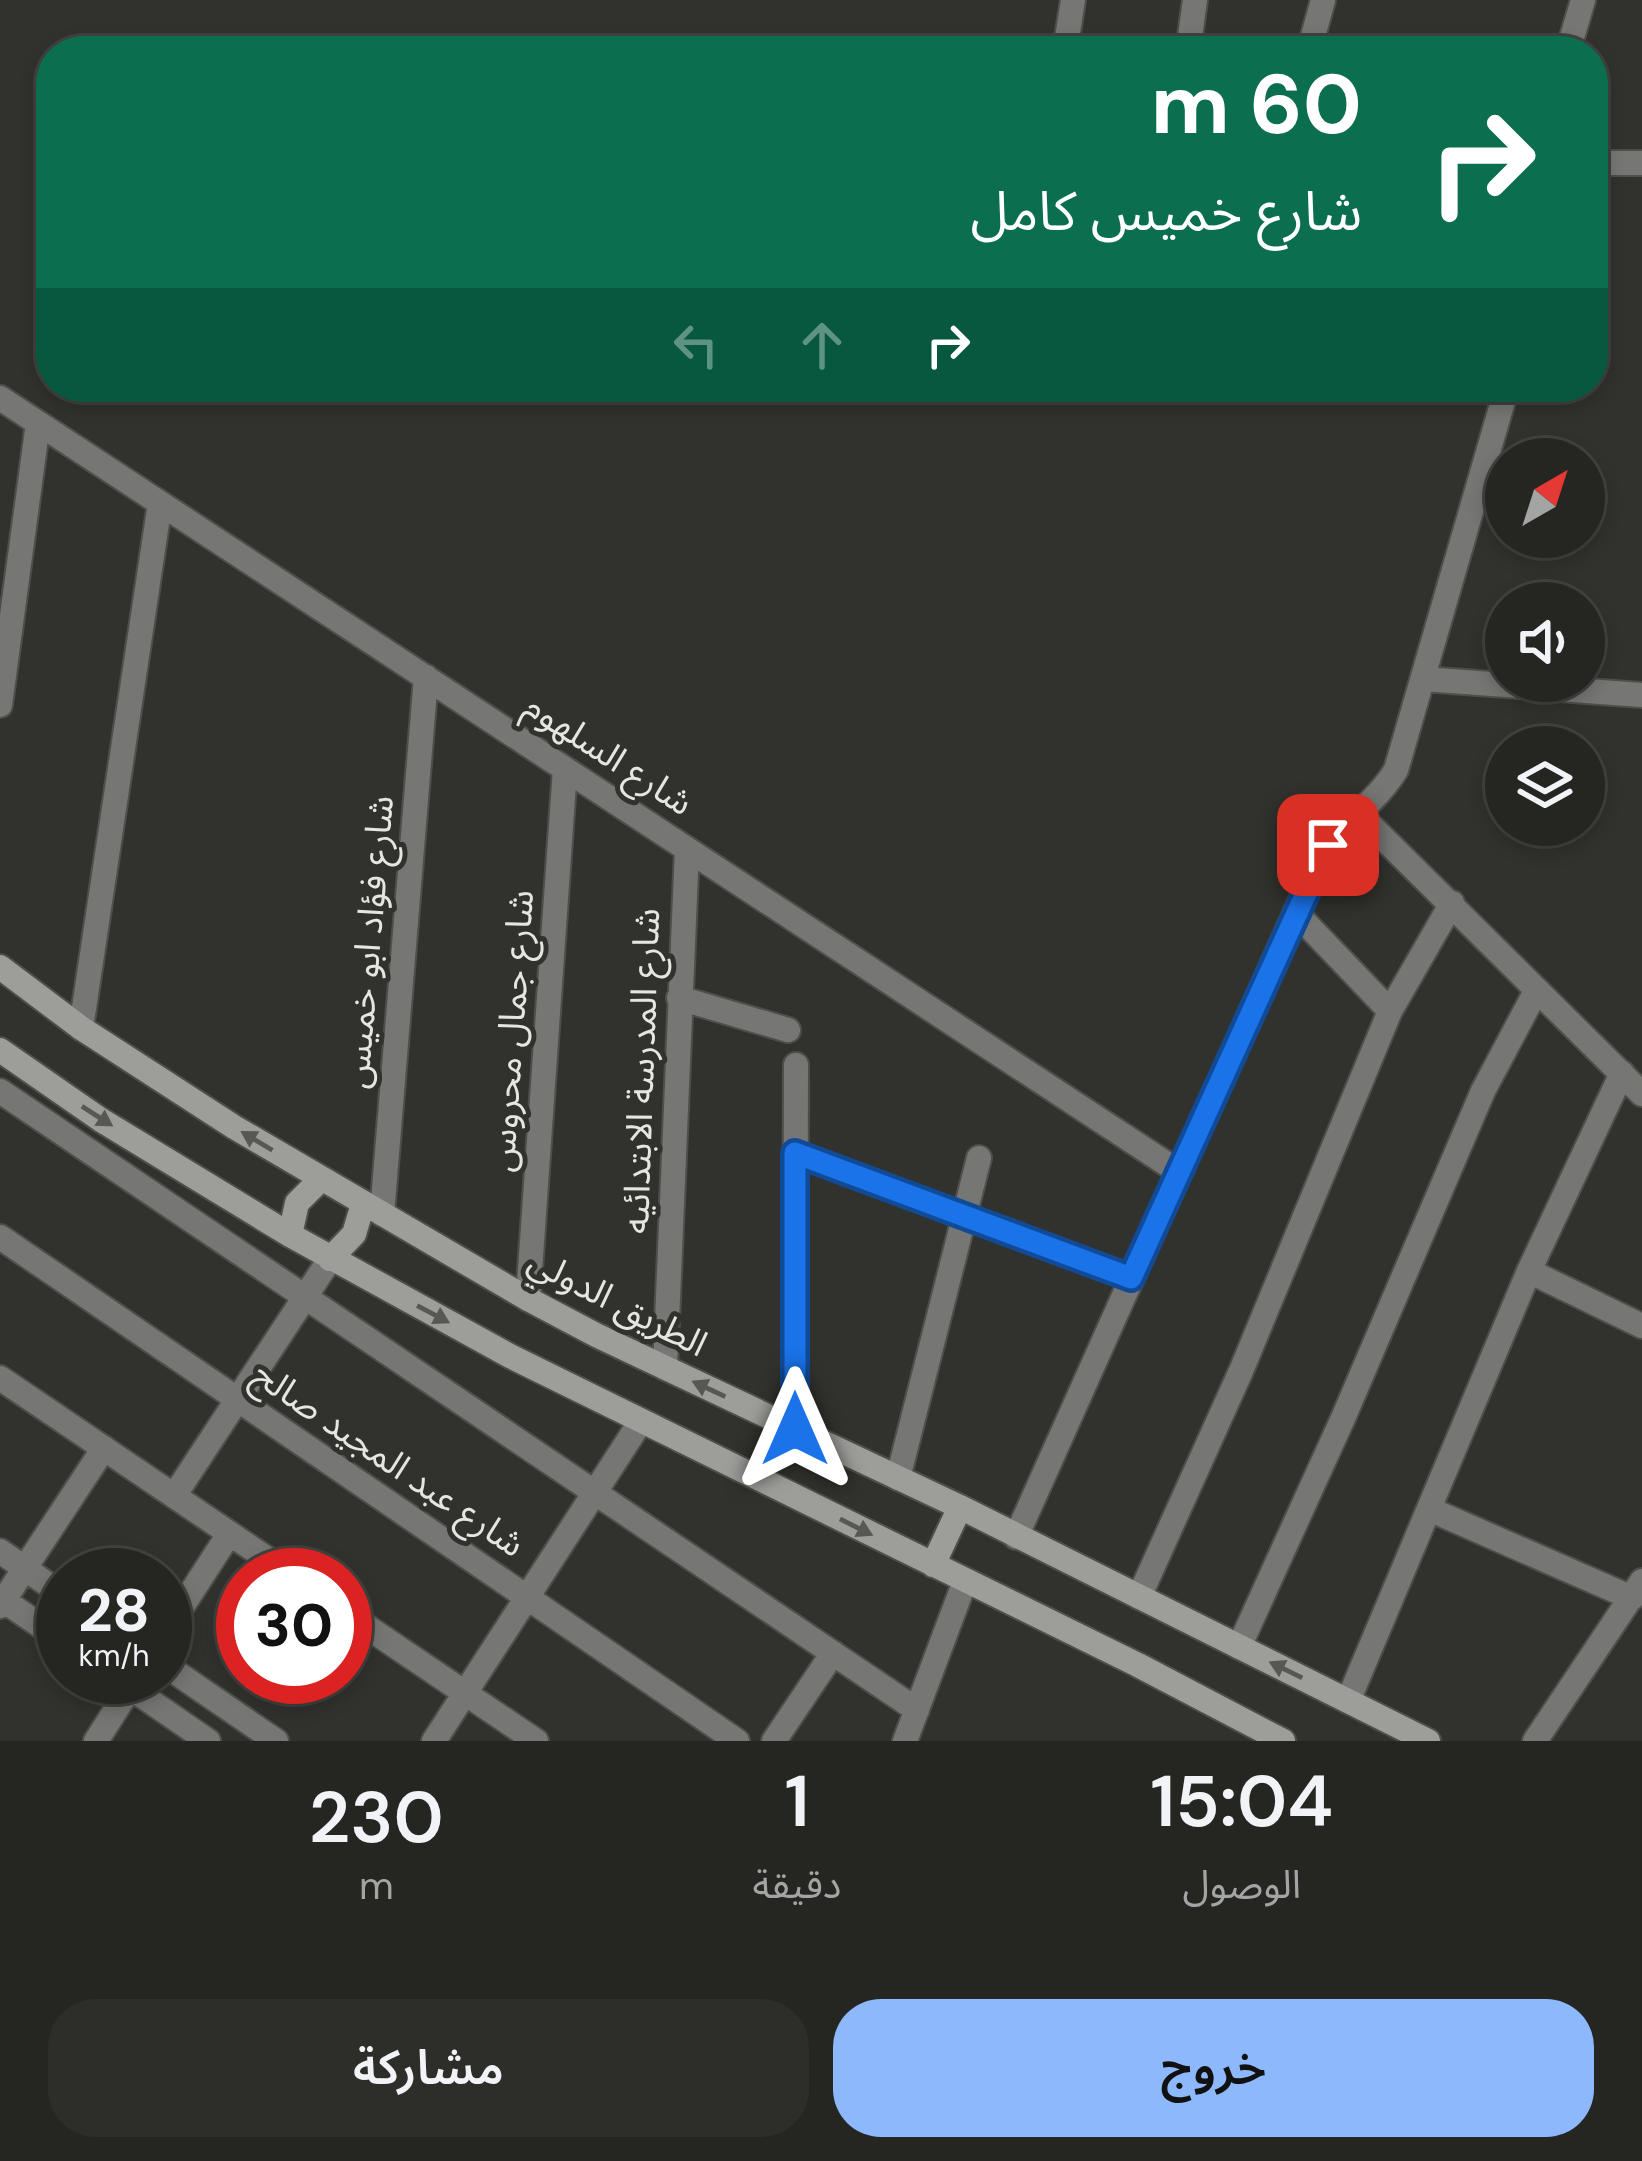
<!DOCTYPE html>
<html lang="ar">
<head>
<meta charset="utf-8">
<style>
  body { margin:0; font-family:"DM Sans","Noto Sans Arabic",sans-serif; background:#2d2e2a; color:#f1f3f6; direction:rtl; height:100vh; display:flex; flex-direction:column; font-size:45px; white-space:nowrap }
  * { box-sizing:border-box; margin:0 }
  p { font-size:39px; color:#a3a5a5 }
  .icon { flex:none; width:66px; height:66px; fill:none; stroke:currentColor; stroke-width:2; stroke-linecap:round; stroke-linejoin:round }
  .map { position:relative; height:1741px; overflow:hidden; direction:ltr }
  .sheet { display:flex; flex-direction:column; background:#252622; flex:1 }
  .sheet>* { flex:none }
  .top-card { position:absolute; left:36px; top:36px; width:1572px; height:366px; border-radius:48px; box-shadow:0 6px 18px #0003,0 0 0 3px #424340; direction:rtl; background:#0b6e4f; color:#fff; overflow:hidden }
  .needle { width:78px; rotate:39deg }
  .controls { position:absolute; left:1485px; top:438px; display:grid; gap:24px }
  .controls a { display:grid; place-items:center; width:120px; height:120px; border-radius:50%; background:#252622; box-shadow:0 6px 18px #0003,0 0 0 3px #424340; font-size:60px }
  .speed { position:absolute; left:36px; top:1548px; display:flex; gap:24px; font-size:60px; font-weight:700; text-align:center }
  .speed>* { display:grid; place-content:center; width:156px; height:156px; border-radius:50%; background:#252622; box-shadow:0 6px 18px #0003,0 0 0 3px #424340; line-height:1 }
  .speed small { font-size:30px; font-weight:400 }
  .speed .limit { border:18px solid #d22; background:#fff; color:#111 }
  .pin { position:absolute; display:grid; place-items:center; width:102px; height:102px; color:#fff; margin:-51px; border-radius:24px; box-shadow:0 6px 18px #0006 }
  .me { position:absolute; width:132px; margin:-66px; rotate:0deg; stroke-linejoin:round; filter:drop-shadow(0 0 9px #0008) }
  .turn { display:flex; align-items:center; gap:42px; height:252px; padding:0 48px; font-size:54px }
  .turn .icon { width:156px; height:156px; stroke-width:2.5 }
  .turn b { display:block; font-size:84px; line-height:102px }
  .lanes { display:flex; align-items:center; height:114px; padding:0 48px; background:#0003; justify-content:center; gap:60px; direction:ltr }
  .lanes .off { opacity:.35 }
  .eta { display:flex; justify-content:space-evenly; align-items:center; height:204px; text-align:center }
  .eta b { font-size:72px; font-weight:600; line-height:84px }
  .primary-button { display:flex; gap:24px; margin-top:auto; padding:24px 48px }
  .primary-button a { flex:1; height:138px; border-radius:48px; background:#8db9fc; color:#111; font-size:48px; font-weight:600; line-height:138px; text-align:center }
  .primary-button a+a { background:#2d2e2a; color:#f1f3f6 }
  .map>svg:first-child { display:block }
  .lines { fill:none; stroke-linecap:round; stroke-linejoin:round }
  .street-casing { stroke:#4e4f4a; stroke-width:28 }
  .secondary-casing { stroke:#4e4f4a; stroke-width:28 }
  .street { stroke:#767774; stroke-width:24 }
  .secondary { stroke:#9d9e9a; stroke-width:24 }
  .oneway { fill:#575853 }
  .route-casing { stroke:#114b97; stroke-width:30 }
  .route { stroke:#1a73e8; stroke-width:21 }
  .labels { text-anchor:middle; dominant-baseline:central; stroke-width:10; stroke-linejoin:round; paint-order:stroke }
  .street-label { font-size:36px; fill:#e5e5e2; stroke:#31322d }
</style>
</head>
<body>
<div class="map">
<svg width="1642" height="1741" viewBox="0 0 1642 1741">
  <rect width="100%" height="100%" fill="#31322d"/>
  <g class="lines">
    <!-- street casing -->
    <g class="street-casing">
      <path id="street" d="M 1065,51 L 1073,0
        M 1188,51 L 1195,0
        M 1309,51 L 1323,0
        M 1568,51 L 1583,0
        M 1593,163 L 1642,163
        M 0,398 L 1179,1172
        M 1423,679 L 1642,695
        M 0,705 L 38,423
        M 1359,814 L 1642,1094
        M 1296,913 L 1390,1011 L 1452,903
        M 679,998 L 788,1030
        M 81,1028 L 160,503
        M 0,1091 L 917,1710
        M 795,1153 L 1131,1278
        M 382,1214 L 426,677
        M 0,1237 L 737,1741
        M 1529,1271 L 1642,1326
        M 528,1299 L 565,769
        M 665,1368 L 687,849
        M 0,1378 L 291,1575
        M 795,1429 L 796,1065
        M 898,1478 L 979,1158
        M 174,1496 L 330,1259
        M 1429,1509 L 1632,1598
        M 1016,1537 L 1320,858 C 1341,824 1375,804 1396,770 L 1507,387
        M 0,1551 L 63,1595
        M 1139,1597 L 1241,1371 L 1390,1011
        M 0,1598 L 63,1641
        M 0,1606 L 104,1448
        M 345,1612 L 536,1741
        M 165,1633 L 229,1534
        M 1239,1647 L 1344,1416 L 1483,1091 L 1536,991
        M 165,1665 L 276,1741
        M 115,1677 L 208,1741
        M 1348,1701 L 1529,1271 L 1622,1073
        M 96,1741 L 137,1677
        M 434,1741 L 641,1421
        M 774,1741 L 833,1653
        M 905,1741 L 965,1581
        M 1535,1741 L 1642,1581"/>
    </g>
    <!-- secondary casing -->
    <g class="secondary-casing">
      <path id="secondary" d="M 0,967 L 81,1028 L 234,1127 L 528,1299 L 596,1335 L 960,1507 L 1428,1741
        M 0,1050 L 101,1120 L 290,1235 L 510,1356 L 1138,1665 L 1283,1741
        M 290,1235 L 297,1203 L 321,1179
        M 330,1259 L 354,1234 L 363,1204
        M 933,1565 L 960,1507"/>
    </g>
    <!-- street -->
    <use href="#street" class="street"/>
    <!-- secondary -->
    <use href="#secondary" class="secondary"/>
  </g>
  <!-- one-way arrows -->
  <defs><path id="oneway-solid" d="M-6-.8H1V-3.2L6.5 0L1 3.2V.8H-6Z" transform="scale(3)"/></defs>
  <g class="oneway">
    <use href="#oneway-solid" transform="translate(97 1116) rotate(33)"/>
    <use href="#oneway-solid" transform="translate(257 1141) rotate(-149)"/>
    <use href="#oneway-solid" transform="translate(433 1314) rotate(28)"/>
    <use href="#oneway-solid" transform="translate(709 1389) rotate(-155)"/>
    <use href="#oneway-solid" transform="translate(856 1527) rotate(27)"/>
    <use href="#oneway-solid" transform="translate(1286 1670) rotate(-154)"/>
  </g>
  <g class="lines">
    <!-- route casing -->
    <g class="route-casing">
      <path id="route" d="M 795,1429 L 795,1153 L 1131,1278 L 1328,845"/>
    </g>
    <!-- route -->
    <use href="#route" class="route"/>
  </g>
  <g class="labels">
    <!-- street labels -->
    <g class="street-label">
      <text transform="translate(609 754) rotate(33)">شارع السلهوم</text>
      <text transform="translate(368 942) rotate(-85)">شارع فؤاد ابو خميس</text>
      <text transform="translate(511 1031) rotate(-86)">شارع جمال محروس</text>
      <text transform="translate(641 1071) rotate(-88)">شارع المدرسة الابتدائيه</text>
      <text transform="translate(618 1302) rotate(27)">الطريق الدولي</text>
      <text transform="translate(389 1459) rotate(34)">شارع عبد المجيد صالح</text>
    </g>
  </g>
</svg>
<div class="controls">
<a><svg class="needle" viewBox="-14 -14 28 28"><path d="M0-13l5 13h-10z" fill="#e53935"/><path d="M0 13l5-13h-10z" fill="#a3a5a5"/></svg></a>
<a><svg class="icon" aria-label="sound" viewBox="0 0 24 24"><path d="M4 9h4l5-4v14l-5-4H4zM17 9q2 3 0 6"/></svg></a>
<a><svg class="icon" aria-label="layers" viewBox="0 0 24 24"><path d="M12 4l9 5-9 5-9-5zM3 14l9 5 9-5"/></svg></a>
</div>
<div class="speed"><div>28<small>km/h</small></div><div class="limit">30</div></div>
<div class="pin" style="left:1328px;top:845px;background:#d93025"><svg class="icon" aria-label="arrive" viewBox="0 0 24 24"><path d="M6 21V4h12l-3 4 3 4H6"/></svg></div>
<svg class="me" style="left:795px;top:1429px" viewBox="-20 -20 40 40"><path d="M0-17L14 15 0 8-14 15z" fill="#1a73e8" stroke="#fff" stroke-width="4"/></svg>
<div class="top-card">
<div class="turn"><svg class="icon" aria-label="right" viewBox="0 0 24 24"><path d="M7 20v-9h11M14 6l5 5-5 5"/></svg><div><b>60 m</b>شارع خميس كامل</div></div>
<div class="lanes"><svg class="icon off" aria-label="left" viewBox="0 0 24 24"><path d="M17 20v-9H6M10 6l-5 5 5 5"/></svg><svg class="icon off" aria-label="ahead" viewBox="0 0 24 24"><path d="M12 20V5M6 11l6-6 6 6"/></svg><svg class="icon" aria-label="right" viewBox="0 0 24 24"><path d="M7 20v-9h11M14 6l5 5-5 5"/></svg></div>
</div>
</div>
<section class="sheet">
<div class="eta">
<div><b>15:04</b><p>الوصول</p></div>
<div><b>1</b><p>دقيقة</p></div>
<div><b>230</b><p>m</p></div>
</div>
<div class="primary-button"><a>خروج</a><a>مشاركة</a></div>
</section>
</body>
</html>
